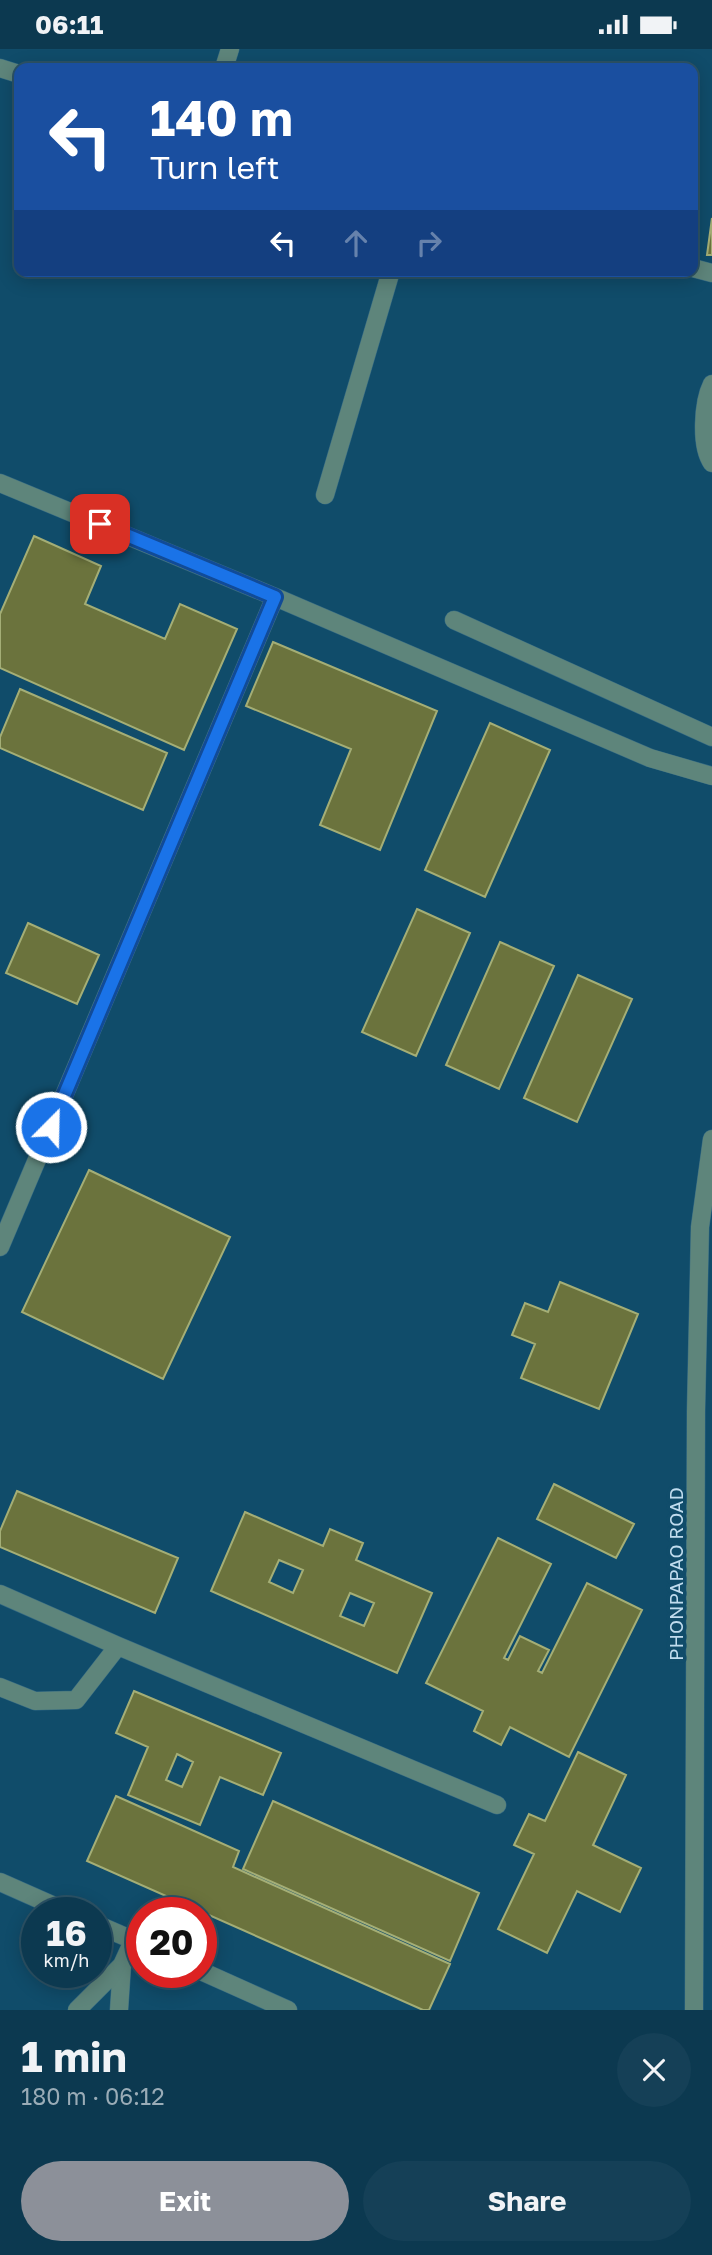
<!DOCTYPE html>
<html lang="en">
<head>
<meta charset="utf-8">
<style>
  body { margin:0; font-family:"Golos Text",sans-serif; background:#154057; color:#f1f3f6; height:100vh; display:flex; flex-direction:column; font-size:26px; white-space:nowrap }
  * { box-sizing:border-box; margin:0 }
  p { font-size:23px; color:#9aacb7 }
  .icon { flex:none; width:38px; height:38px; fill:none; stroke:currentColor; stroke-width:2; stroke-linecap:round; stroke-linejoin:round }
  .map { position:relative; height:1961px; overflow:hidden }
  .sheet { display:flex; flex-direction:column; background:#0c3950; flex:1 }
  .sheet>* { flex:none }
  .top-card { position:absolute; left:14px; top:14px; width:684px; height:214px; border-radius:14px; box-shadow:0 4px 18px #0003,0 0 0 2px #2c5367; background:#1a4fa0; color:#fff; overflow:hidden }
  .speed { position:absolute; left:21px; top:1848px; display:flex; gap:14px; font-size:35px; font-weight:700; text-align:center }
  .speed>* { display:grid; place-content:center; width:91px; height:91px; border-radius:50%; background:#0c3950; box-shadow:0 4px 18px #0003,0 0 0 2px #2c5367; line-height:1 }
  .speed small { font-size:18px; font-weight:400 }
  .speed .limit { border:10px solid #d22; background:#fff; color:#111 }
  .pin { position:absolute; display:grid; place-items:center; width:60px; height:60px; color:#fff; margin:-30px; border-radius:14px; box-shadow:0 4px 10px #0006 }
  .me { position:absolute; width:77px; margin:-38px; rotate:23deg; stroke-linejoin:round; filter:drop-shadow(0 0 5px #0008) }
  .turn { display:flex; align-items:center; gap:24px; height:147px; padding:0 21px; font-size:32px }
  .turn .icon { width:91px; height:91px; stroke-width:2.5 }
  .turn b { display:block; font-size:49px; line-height:60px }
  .lanes { display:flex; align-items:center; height:66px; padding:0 21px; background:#0003; justify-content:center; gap:35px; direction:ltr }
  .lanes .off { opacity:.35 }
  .round { display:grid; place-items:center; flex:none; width:74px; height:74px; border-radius:37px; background:#154057 }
  .summary { display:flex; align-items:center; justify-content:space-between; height:119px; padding:0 21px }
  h1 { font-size:42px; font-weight:700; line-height:52px }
  .cta { display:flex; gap:14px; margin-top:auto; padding:14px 21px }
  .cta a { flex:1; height:80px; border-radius:42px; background:#8c9099; color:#fff; font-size:28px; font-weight:700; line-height:80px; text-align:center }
  .cta a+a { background:#154057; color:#f1f3f6 }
  .status { display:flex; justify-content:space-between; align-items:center; height:49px; padding:0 35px; background:#0c3950; direction:ltr }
  .status svg { height:19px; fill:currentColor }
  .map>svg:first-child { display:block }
  .building { fill:#6b733d; stroke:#a4ae76; stroke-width:2; fill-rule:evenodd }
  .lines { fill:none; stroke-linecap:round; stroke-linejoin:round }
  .minor-casing { stroke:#336984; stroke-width:19 }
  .minor { stroke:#5e857b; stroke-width:18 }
  .route-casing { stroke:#114b97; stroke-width:18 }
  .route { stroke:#1a73e8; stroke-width:12 }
  .labels { text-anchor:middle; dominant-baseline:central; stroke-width:7; stroke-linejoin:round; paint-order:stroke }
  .street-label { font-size:19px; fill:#c0dcee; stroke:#104c6a }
</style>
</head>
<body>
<div class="status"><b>06:11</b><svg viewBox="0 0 49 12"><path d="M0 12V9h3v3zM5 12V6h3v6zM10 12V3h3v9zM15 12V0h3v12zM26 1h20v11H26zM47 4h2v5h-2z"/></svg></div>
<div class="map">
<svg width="712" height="1961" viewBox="0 0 712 1961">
  <rect width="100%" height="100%" fill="#104c6a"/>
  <!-- building -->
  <path class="building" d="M 712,169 L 712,206 L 707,206 Z
    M 34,487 L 101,517 L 85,555 L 165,590 L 180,555 L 237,580 L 184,701 L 0,619 L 0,565 Z
    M 273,593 L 437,662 L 380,801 L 320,776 L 351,700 L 246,657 Z
    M 20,640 L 167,704 L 143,761 L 0,699 L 0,688 Z
    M 490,674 L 550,701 L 485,848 L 425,821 Z
    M 417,860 L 470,884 L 416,1007 L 362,983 Z
    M 28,874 L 99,906 L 77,955 L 6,924 Z
    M 500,893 L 554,917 L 499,1040 L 446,1016 Z
    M 578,926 L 632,950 L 577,1073 L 524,1049 Z
    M 89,1121 L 230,1188 L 163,1330 L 22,1263 Z
    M 560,1233 L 638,1265 L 599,1360 L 521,1329 L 535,1295 L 512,1286 L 525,1254 L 548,1263 Z
    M 554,1435 L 634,1475 L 616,1509 L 537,1470 Z
    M 17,1442 L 178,1509 L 155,1564 L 0,1498 L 0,1482 Z
    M 245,1463 L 323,1497 L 330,1480 L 363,1494 L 356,1511 L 432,1544 L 397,1624 L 211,1542 ZM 279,1511 L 303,1521 L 293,1544 L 269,1533 ZM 350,1544 L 374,1554 L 364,1577 L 340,1567 Z
    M 498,1489 L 551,1515 L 504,1609 L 508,1611 L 520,1587 L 549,1601 L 538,1622 L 542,1624 L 587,1534 L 642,1561 L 569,1708 L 510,1678 L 501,1696 L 474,1682 L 483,1662 L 426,1634 Z
    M 134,1642 L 281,1704 L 263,1746 L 220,1728 L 200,1776 L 128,1746 L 148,1698 L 116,1684 ZM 177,1705 L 193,1713 L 182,1738 L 166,1731 Z
    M 578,1703 L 626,1726 L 593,1796 L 641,1819 L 620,1863 L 577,1842 L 547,1904 L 498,1880 L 534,1805 L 514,1796 L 529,1765 L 545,1772 Z
    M 116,1747 L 239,1802 L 233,1818 L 450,1915 L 429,1961 L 423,1961 L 87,1812 Z
    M 273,1752 L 479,1844 L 450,1912 L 243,1820 Z"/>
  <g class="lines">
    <!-- minor casing -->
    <g class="minor-casing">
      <path id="minor" d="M 0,19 L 19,25
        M 224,19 L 230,0
        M 693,219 L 712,224
        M 712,335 C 703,353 700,397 712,414
        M 0,434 L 275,548 L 650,709 L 712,727
        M 325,446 L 391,222
        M 454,571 L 712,688
        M 0,1198 L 275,548
        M 0,1545 L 118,1597 L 497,1756
        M 0,1638 L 35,1652 L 76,1651 L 118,1597
        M 0,1833 L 70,1864
        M 96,1875 L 142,1895
        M 201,1922 L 288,1961
        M 77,1961 L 122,1916 L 133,1892
        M 119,1961 L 122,1916
        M 694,1961 L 696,1362 L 700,1178 L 712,1090"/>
    </g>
    <!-- minor -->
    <use href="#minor" class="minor"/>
  </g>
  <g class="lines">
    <!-- route casing -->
    <g class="route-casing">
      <path id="route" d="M 51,1078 L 275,548 L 100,475"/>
    </g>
    <!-- route -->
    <use href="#route" class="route"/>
  </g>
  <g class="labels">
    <!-- street labels -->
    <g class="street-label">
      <text transform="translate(675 1525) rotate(-90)">PHONPAPAO ROAD</text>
    </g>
  </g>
</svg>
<div class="speed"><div>16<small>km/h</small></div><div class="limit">20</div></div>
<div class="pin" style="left:100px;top:475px;background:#d93025"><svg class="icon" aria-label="arrive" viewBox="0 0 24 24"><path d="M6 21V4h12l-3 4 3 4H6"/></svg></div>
<svg class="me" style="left:51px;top:1078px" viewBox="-20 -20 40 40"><circle r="17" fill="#1a73e8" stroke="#fff" stroke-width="3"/><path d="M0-11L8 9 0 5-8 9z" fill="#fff"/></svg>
<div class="top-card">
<div class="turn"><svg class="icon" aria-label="left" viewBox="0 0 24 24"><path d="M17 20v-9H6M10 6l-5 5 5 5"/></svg><div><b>140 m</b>Turn left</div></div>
<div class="lanes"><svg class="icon" aria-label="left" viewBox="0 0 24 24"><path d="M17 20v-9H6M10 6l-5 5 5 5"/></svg><svg class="icon off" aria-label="ahead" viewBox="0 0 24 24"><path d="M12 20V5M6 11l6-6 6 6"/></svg><svg class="icon off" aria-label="right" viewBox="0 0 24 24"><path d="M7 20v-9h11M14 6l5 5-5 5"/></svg></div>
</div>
</div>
<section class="sheet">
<div class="summary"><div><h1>1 min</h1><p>180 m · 06:12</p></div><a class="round"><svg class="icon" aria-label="close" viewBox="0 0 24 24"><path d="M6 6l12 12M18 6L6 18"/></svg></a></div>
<div class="cta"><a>Exit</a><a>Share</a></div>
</section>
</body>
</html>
